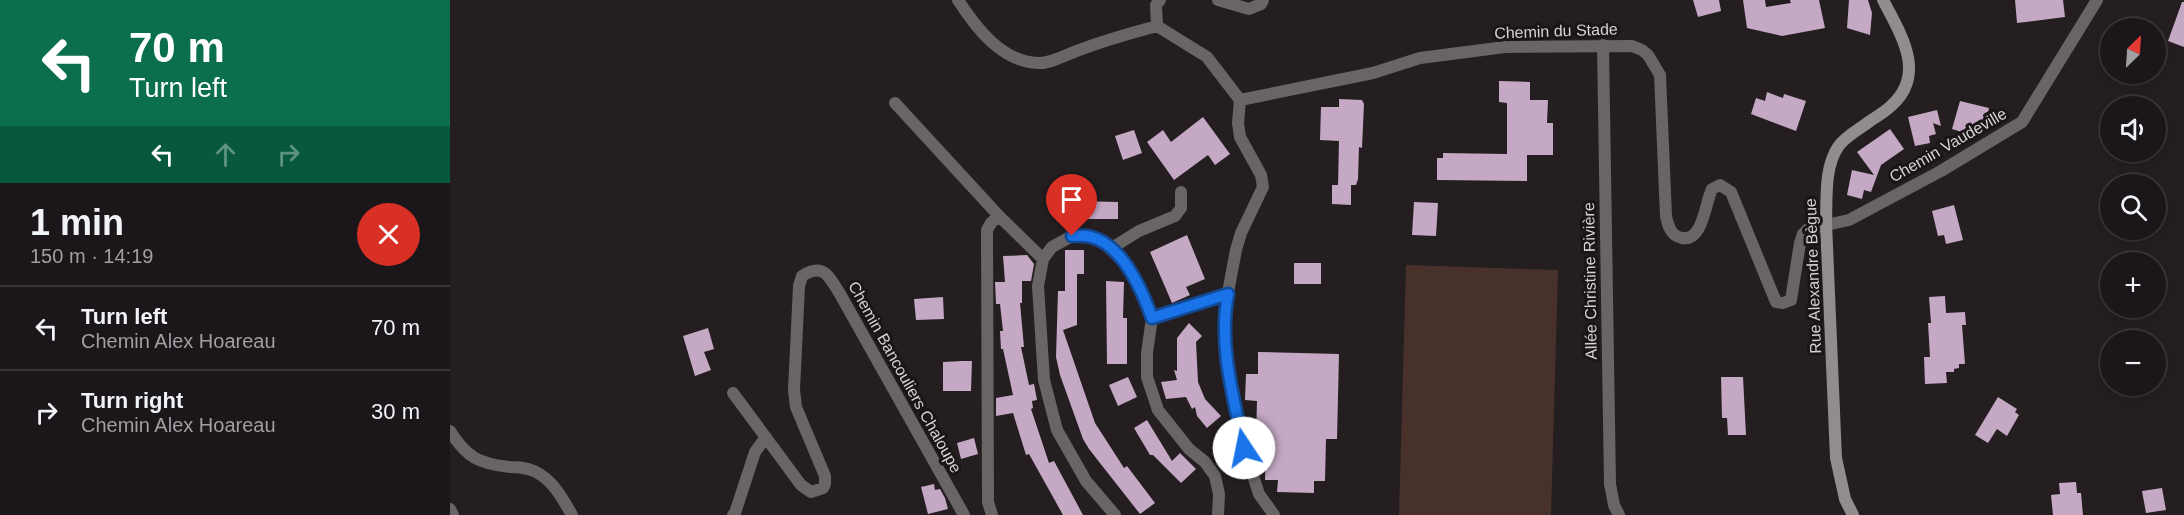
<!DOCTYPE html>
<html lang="en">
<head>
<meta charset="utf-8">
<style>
  body { margin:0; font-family:Helvetica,sans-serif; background:#282326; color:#f1f3f6; height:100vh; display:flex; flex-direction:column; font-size:22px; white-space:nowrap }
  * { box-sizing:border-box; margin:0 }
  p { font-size:20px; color:#a09fa2 }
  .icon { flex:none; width:33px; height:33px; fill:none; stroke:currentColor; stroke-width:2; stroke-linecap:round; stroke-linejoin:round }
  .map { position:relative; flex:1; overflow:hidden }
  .side { display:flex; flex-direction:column; background:#1b1619; width:450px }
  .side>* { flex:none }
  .guide { background:#0b6e4f; color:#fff; overflow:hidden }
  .needle { width:39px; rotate:25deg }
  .tools { position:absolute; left:1650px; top:18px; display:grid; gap:12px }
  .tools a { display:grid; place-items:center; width:66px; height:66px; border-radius:50%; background:#1b1619; box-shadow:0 3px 9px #0003,0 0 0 2px #393538; font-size:30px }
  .pin { position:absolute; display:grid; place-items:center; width:51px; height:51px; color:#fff; margin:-62px -26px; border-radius:50% 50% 50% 0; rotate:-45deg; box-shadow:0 0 6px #0007 }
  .pin .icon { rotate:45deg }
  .me { position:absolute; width:66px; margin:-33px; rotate:349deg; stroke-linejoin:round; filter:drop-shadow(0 0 4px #0008) }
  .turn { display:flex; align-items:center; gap:21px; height:126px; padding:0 30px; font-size:27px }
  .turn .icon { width:78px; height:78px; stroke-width:2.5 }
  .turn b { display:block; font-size:42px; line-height:51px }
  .lanes { display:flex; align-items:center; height:57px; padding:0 30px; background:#0003; justify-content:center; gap:30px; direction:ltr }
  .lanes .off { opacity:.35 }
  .round { display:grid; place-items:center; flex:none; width:63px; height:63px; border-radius:32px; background:#282326 }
  .summary { display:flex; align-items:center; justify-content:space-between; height:102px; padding:0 30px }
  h1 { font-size:36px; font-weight:600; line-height:45px }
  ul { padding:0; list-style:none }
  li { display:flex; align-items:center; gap:18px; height:84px; padding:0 30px; border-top:2px solid #393538 }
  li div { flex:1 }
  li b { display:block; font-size:22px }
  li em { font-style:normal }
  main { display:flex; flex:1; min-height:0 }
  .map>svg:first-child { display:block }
  .green { fill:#47312a }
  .building { fill:#c4a8c4 }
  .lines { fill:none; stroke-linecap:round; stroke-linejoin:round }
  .street { stroke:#696565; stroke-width:12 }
  .secondary { stroke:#928c8c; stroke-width:12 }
  .route-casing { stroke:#114b97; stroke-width:15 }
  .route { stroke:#1a73e8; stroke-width:10 }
  .labels { text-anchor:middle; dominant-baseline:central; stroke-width:6; stroke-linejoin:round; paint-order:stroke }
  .street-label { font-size:16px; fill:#d6d2d4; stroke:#1b1517 }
</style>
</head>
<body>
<main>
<section class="side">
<div class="guide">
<div class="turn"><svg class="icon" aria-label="left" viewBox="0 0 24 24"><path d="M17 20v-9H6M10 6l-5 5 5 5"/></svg><div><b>70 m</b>Turn left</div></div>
<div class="lanes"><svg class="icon" aria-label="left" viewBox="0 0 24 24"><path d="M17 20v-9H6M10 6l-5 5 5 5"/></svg><svg class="icon off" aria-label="ahead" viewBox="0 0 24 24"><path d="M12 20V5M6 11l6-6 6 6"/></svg><svg class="icon off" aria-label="right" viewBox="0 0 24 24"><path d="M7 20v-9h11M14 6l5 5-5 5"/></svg></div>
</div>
<div class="summary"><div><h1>1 min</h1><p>150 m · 14:19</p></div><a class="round" style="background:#d93025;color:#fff"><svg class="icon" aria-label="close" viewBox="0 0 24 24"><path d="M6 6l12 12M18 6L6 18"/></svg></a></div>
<ul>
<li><svg class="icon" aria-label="left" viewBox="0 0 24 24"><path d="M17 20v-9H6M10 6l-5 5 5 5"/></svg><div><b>Turn left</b><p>Chemin Alex Hoareau</p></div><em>70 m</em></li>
<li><svg class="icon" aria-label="right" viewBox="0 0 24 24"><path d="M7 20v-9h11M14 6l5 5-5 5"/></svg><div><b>Turn right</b><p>Chemin Alex Hoareau</p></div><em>30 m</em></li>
</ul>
</section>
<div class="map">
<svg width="1734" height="515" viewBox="0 0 1734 515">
  <rect width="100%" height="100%" fill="#241e21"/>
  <!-- green -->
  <path class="green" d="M 956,265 L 1108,270 L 1101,515 L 949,515 Z"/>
  <!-- building -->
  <path class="building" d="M 1243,0 L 1269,0 L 1271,11 L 1248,17 Z
    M 1293,0 L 1315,0 L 1316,7 L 1341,3 L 1340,0 L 1369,0 L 1375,28 L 1332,36 L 1297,28 Z
    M 1399,0 L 1418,0 L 1422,13 L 1420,35 L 1397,28 Z
    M 1565,0 L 1613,0 L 1615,17 L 1567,23 Z
    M 1732,2 L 1734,2 L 1734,47 L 1718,41 Z
    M 1049,81 L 1080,82 L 1080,100 L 1098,100 L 1097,123 L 1103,123 L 1103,155 L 1077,155 L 1077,181 L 987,180 L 987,158 L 993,158 L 993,153 L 1057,154 L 1057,103 L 1049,102 Z
    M 1317,92 L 1333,98 L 1334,94 L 1356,101 L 1346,131 L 1301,114 L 1306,98 L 1315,101 Z
    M 889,99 L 912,100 L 914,104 L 912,148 L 909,147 L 908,179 L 906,185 L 901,185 L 901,205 L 882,204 L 882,185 L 888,185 L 889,141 L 870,140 L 871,107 L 889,107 Z
    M 1510,101 L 1539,108 L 1536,123 L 1529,121 L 1527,128 L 1520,127 L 1518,134 L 1502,129 Z
    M 1487,110 L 1491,126 L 1483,123 L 1486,134 L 1479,136 L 1480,143 L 1465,146 L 1458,117 Z
    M 753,117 L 780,154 L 765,165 L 758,155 L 724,180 L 697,142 L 713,130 L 721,142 Z
    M 1440,129 L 1454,149 L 1431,165 L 1421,192 L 1414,190 L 1412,199 L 1397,195 L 1402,170 L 1424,175 L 1407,152 Z
    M 684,130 L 692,153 L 673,160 L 665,136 Z
    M 626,201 L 668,202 L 668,219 L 626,219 Z
    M 964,202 L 988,203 L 986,236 L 962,235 Z
    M 1504,205 L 1513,240 L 1496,244 L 1494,235 L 1488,236 L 1482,211 Z
    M 737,235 L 755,279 L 736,287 L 740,295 L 722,303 L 700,252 Z
    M 615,250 L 634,250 L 634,274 L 627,274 L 627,325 L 613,330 L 645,423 L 674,468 L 677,466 L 705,503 L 690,514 L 639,449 L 633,439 L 610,375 L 606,357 L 608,291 L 615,291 Z
    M 577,255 L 584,264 L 581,281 L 572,281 L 572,303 L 570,303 L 574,347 L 571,347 L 579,385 L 584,384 L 587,400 L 582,401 L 583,408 L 581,409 L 599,463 L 604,461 L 633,515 L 613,515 L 579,454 L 576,455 L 563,413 L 546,416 L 546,398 L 563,395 L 553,349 L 551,349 L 550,331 L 553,331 L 550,304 L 546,304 L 545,282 L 555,282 L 553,256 Z
    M 844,263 L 871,263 L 871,284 L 844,284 Z
    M 656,281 L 674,282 L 673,318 L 677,318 L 677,364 L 657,364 Z
    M 1495,296 L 1496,313 L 1515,312 L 1516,325 L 1512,325 L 1515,364 L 1509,364 L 1509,368 L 1504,369 L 1504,372 L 1496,372 L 1497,383 L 1475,384 L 1474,357 L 1480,357 L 1478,323 L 1481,323 L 1479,297 Z
    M 493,297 L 494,319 L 466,320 L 464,299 Z
    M 739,323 L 752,336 L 746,342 L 748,382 L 755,399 L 771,416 L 757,428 L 747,416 L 745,407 L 742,409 L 736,397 L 716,399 L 711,382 L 727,380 L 724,370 L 727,371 L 727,338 Z
    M 258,328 L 264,349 L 254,352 L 261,370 L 245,376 L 233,336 Z
    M 808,352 L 889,354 L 887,439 L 876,439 L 875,481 L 864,481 L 864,493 L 827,492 L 828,480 L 815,480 L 816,437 L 806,437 L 807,401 L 795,400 L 796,374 L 808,374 Z
    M 512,361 L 522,361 L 521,391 L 493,391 L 493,362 Z
    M 678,377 L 687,397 L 668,406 L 659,385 Z
    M 1271,377 L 1293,377 L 1296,435 L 1278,435 L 1277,418 L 1272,418 Z
    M 1548,397 L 1567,409 L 1565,412 L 1569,415 L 1557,436 L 1547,429 L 1538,443 L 1525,435 Z
    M 697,420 L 722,461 L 730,453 L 746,469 L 731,483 L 703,455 L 700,455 L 684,428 Z
    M 524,438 L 528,454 L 511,459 L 507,443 Z
    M 1626,482 L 1627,493 L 1631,493 L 1633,515 L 1603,515 L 1601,495 L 1610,494 L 1609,483 Z
    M 484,484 L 485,490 L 490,489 L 495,498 L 498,509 L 478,514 L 471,487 Z
    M 1712,488 L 1716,510 L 1696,513 L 1692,491 Z"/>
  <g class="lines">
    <!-- street -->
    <path class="street" d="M 508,0 C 526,28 552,62 588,63 C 601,64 619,53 632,49 C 656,40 681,33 707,26
      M 710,0 L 706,5 L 707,26 L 757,57 L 790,100
      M 768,0 L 799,9 L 811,4 L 813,0
      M 1153,45 L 1160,484 L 1164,505 L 1169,515
      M 790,100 L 923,73 L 970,58 L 1055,47 L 1182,46 L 1192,50 L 1198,55 L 1210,75 L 1216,216 C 1218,226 1221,236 1232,238 C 1253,242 1255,203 1262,189 L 1270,185 L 1281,192 L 1326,302 L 1333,303 L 1341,300 L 1350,243 L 1353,234 L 1358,229 L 1399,220 L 1491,171 L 1572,122 L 1647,0
      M 790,100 L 788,123 L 790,137 L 811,175 L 813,187 L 791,233 L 786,250 L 774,314 L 778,367 L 794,448 L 809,494 L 824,515
      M 445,103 L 549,216
      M 660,249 L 689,231 L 725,216 L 731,208 L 731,192
      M 702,318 L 778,294
      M 283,393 L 351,485 L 361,492 L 373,488 L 375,484 L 375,476 L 346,407 L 344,390 L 349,286 L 352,276 C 374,262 379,277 390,294 L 514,515
      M 0,431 C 16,457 29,464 60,467 C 71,467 82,468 91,475 C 105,484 114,501 122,515
      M 0,509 L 3,515
      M 283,515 L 285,513 L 305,452 L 316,437
      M 542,515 L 538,502 L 537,230 L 541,223 L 549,216 L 593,259
      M 665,515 L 636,481 L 607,430 L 594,380 L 588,286 L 593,259 L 602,247 L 622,236 L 640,236 L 655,244 L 679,267 L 694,296 L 702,318 L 697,353 L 697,377 L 708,410 L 739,449 L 755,462 L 765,476 L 769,494 L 768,515"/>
    <!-- secondary -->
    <path class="secondary" d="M 1403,515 L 1395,499 L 1386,458 L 1376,223 C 1377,199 1374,168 1388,147 C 1395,136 1410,129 1420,121 C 1428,116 1436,111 1442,105 C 1477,73 1450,33 1433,0"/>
  </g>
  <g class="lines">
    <!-- route casing -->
    <g class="route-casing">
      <path id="route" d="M 622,236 C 628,236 635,235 641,237 C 673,245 692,290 702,318 L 778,294 C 768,345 784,399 794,448"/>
    </g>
    <!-- route -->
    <use href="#route" class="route"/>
  </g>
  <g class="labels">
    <!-- street labels -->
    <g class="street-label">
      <text transform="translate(1106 31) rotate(-2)">Chemin du Stade</text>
      <text transform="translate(1498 145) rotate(-30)">Chemin Vaudeville</text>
      <text transform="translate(1363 276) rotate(-92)">Rue Alexandre Bègue</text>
      <text transform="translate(1140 281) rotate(-91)">Allée Christine Rivière</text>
      <text transform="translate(455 377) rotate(61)">Chemin Bancouliers Chaloupe</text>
    </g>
  </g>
</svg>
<div class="tools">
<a><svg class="needle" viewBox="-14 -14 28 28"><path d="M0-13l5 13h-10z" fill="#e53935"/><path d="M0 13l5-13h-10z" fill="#a09fa2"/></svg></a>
<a><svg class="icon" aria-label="sound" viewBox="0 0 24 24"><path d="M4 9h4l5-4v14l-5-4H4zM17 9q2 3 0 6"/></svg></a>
<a><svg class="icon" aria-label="search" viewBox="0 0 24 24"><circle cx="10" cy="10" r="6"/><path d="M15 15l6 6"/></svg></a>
<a>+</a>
<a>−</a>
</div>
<div class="pin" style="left:622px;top:236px;background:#d93025"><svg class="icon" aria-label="arrive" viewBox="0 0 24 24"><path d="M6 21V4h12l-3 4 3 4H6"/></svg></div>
<svg class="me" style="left:794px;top:448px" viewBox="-20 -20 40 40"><circle r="19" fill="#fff"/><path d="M0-13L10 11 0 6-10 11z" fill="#1a73e8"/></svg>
</div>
</main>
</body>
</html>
